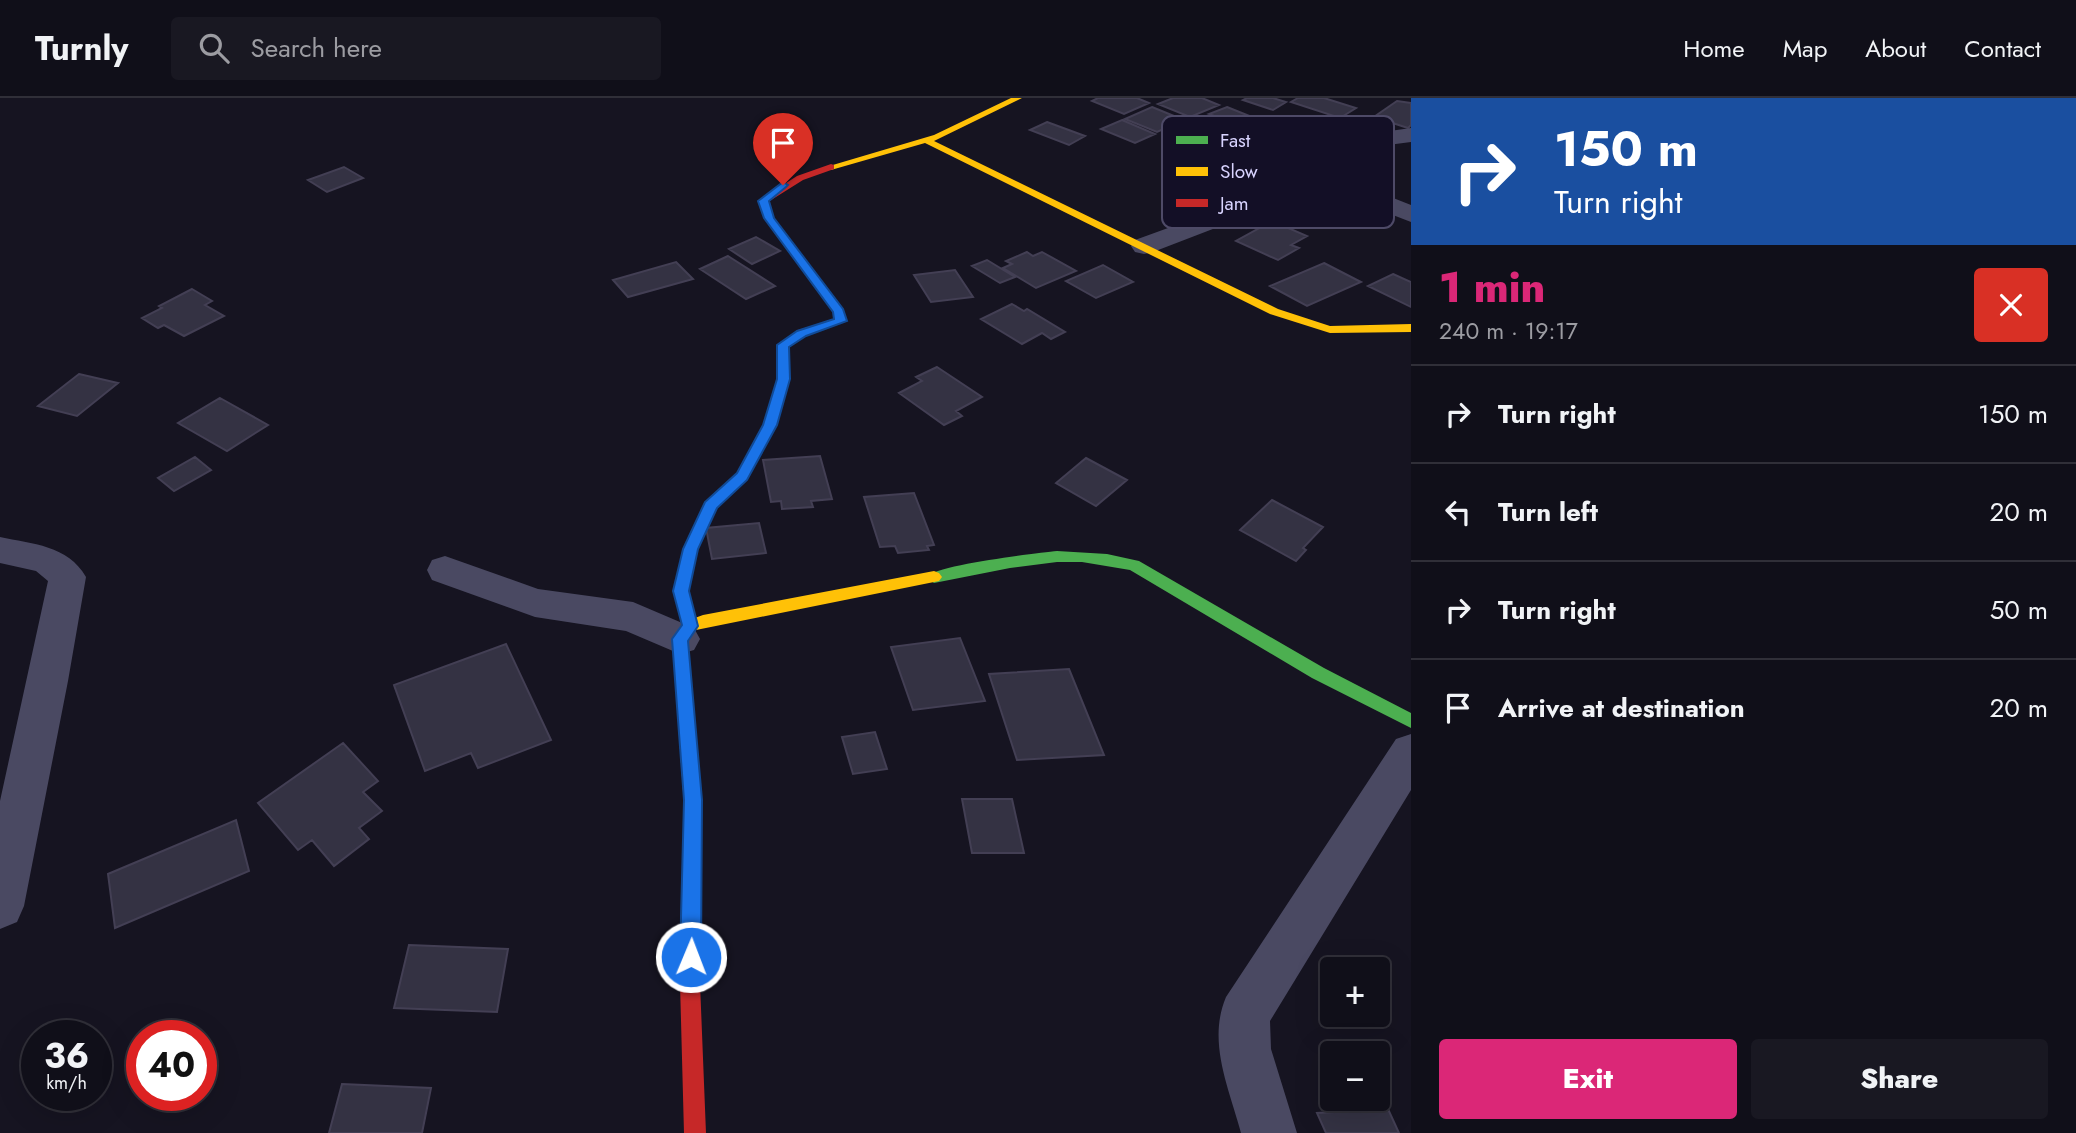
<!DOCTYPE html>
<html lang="en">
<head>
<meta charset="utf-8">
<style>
  body { margin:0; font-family:Jost,sans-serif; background:#191822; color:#f1f3f6; height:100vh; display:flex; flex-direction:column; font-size:26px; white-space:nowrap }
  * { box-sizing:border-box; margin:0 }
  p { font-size:23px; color:#9c9ca2 }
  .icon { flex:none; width:38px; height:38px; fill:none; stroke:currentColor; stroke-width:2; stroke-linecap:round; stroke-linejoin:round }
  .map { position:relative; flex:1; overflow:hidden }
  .panel { display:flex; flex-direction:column; background:#100f19; width:665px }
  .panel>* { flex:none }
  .top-card { background:#1a4fa0; color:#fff; overflow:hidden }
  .fabs { position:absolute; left:1320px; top:859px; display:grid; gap:14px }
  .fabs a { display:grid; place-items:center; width:70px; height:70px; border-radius:7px; background:#100f19; box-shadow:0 7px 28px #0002,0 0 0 2px #302f38; font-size:35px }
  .speed { position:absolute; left:21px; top:922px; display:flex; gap:14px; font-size:35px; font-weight:700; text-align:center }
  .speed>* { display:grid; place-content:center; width:91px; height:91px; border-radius:50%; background:#100f19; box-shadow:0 7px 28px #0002,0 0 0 2px #302f38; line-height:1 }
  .speed small { font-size:18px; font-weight:400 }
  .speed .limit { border:10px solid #d22; background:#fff; color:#111 }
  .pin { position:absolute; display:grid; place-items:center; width:60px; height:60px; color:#fff; margin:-72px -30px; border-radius:50% 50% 50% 0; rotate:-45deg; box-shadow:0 0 7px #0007 }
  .pin .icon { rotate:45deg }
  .me { position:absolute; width:77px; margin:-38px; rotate:1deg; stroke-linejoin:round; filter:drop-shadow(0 0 5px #0008) }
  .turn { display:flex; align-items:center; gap:24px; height:147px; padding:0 28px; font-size:32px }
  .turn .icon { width:91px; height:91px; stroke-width:2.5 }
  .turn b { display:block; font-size:49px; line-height:60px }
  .round { display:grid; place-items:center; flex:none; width:74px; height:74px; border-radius:7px; background:#191822 }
  .summary { display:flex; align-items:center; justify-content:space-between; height:119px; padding:0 28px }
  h1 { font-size:42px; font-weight:800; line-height:52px; color:#db2777 }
  .action { display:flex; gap:14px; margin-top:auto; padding:14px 28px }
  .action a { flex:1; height:80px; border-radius:7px; background:#db2777; color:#fff; font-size:28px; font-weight:800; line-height:80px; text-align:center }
  .action a+a { background:#191822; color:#f1f3f6 }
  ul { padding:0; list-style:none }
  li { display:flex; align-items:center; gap:21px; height:98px; padding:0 28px; border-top:2px solid #302f38 }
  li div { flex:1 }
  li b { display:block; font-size:26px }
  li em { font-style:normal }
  header { display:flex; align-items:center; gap:42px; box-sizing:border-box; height:98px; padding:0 35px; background:#100f19; border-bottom:2px solid #302f38 }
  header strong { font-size:33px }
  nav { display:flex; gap:38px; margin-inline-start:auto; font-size:24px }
  .search { width:490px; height:63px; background:#191822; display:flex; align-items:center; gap:18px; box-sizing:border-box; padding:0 24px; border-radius:7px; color:#9c9ca2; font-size:26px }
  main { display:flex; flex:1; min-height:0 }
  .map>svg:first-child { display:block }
  .building { fill:#343243; stroke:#433f54; stroke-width:2 }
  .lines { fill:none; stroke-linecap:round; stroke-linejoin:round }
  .street { fill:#4a4962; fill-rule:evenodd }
  .fast { fill:#4caf50; fill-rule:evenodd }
  .slow { fill:#ffc107; fill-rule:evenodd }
  .jam { fill:#c62828; fill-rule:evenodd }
  .route { fill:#1a73e8; stroke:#114b97; stroke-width:2 }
  .key { fill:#130f26; stroke:#4e4a67; stroke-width:2 }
  .key-label { font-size:19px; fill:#d9d4ff }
</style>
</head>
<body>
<header>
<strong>Turnly</strong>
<div class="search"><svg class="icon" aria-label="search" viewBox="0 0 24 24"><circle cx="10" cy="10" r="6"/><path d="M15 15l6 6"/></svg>Search here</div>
<nav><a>Home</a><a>Map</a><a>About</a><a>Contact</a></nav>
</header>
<main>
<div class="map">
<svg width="1411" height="1035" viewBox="0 0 1411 1035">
  <rect width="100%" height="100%" fill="#161421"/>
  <!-- building -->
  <path class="building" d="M 1098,0 L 1137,0 L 1149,5 L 1124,16 L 1092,3 Z
    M 1173,0 L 1202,0 L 1219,7 L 1190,19 L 1158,6 Z
    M 1247,0 L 1273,0 L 1286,4 L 1273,12 L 1243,2 Z
    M 1298,0 L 1324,0 L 1356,10 L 1340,20 L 1291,4 Z
    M 1397,3 L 1411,5 L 1411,27 L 1408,30 L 1374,19 Z
    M 1152,9 L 1184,22 L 1157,34 L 1125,21 Z
    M 1227,9 L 1252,19 L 1235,26 L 1209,16 Z
    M 1122,22 L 1155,36 L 1135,45 L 1101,31 Z
    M 1047,24 L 1085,38 L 1069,47 L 1030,32 Z
    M 344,69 L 363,80 L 327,94 L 308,82 Z
    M 1272,123 L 1307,138 L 1291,147 L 1299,150 L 1278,162 L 1236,143 Z
    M 756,139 L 780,153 L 752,166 L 729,151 Z
    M 1027,154 L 1033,158 L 1042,154 L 1076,173 L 1036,190 L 1003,170 L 1012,166 L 1006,163 Z
    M 728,158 L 775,188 L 746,201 L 700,171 Z
    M 987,162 L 1015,179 L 1000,185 L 972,168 Z
    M 676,164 L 693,181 L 628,199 L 613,182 Z
    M 1324,165 L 1361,184 L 1307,208 L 1270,188 Z
    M 1103,167 L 1133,184 L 1096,200 L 1066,183 Z
    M 955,172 L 973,199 L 931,204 L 914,177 Z
    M 1393,176 L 1411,184 L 1411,209 L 1368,188 Z
    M 192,191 L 212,203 L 205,207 L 224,218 L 184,238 L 164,227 L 158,230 L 142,220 L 162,210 L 159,208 Z
    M 1012,206 L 1024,213 L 1027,211 L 1065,234 L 1051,241 L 1042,235 L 1022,246 L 981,221 Z
    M 937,269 L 982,299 L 956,313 L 962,318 L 944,327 L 899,295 L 922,283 L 916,279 Z
    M 79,276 L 118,285 L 77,318 L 38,308 Z
    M 220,300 L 268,327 L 227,353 L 178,325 Z
    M 820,358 L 832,401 L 811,403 L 813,409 L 782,411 L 781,403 L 771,404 L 763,362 Z
    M 195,359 L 211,372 L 174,393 L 158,380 Z
    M 1086,360 L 1127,382 L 1096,408 L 1056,385 Z
    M 914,395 L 934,447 L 927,448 L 929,452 L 898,455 L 895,448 L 880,449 L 864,399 Z
    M 1272,402 L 1323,429 L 1303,450 L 1306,452 L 1296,463 L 1240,432 Z
    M 759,425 L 766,455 L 712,461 L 706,430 Z
    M 960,540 L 985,603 L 913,612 L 891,549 Z
    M 506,546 L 551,642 L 478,670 L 471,655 L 425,673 L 394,587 Z
    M 1069,571 L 1104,657 L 1017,662 L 989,576 Z
    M 875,634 L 887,671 L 853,676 L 842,639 Z
    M 343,645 L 378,683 L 363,694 L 382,713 L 359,730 L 369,741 L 334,768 L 312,742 L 298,752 L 258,705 Z
    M 962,701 L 1012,701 L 1024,755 L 972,755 Z
    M 236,722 L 249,773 L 115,830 L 108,776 Z
    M 409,847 L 508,851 L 497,914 L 394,910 Z
    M 342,986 L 431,990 L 422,1035 L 329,1035 Z
    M 1388,1011 L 1399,1035 L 1326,1035 L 1317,1015 Z"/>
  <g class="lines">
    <!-- street -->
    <path class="street" d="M 1411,30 L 1411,44 L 1311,57 L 1317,70 L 1411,107 L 1411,124 L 1328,92 L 1304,96 L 1153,154 L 1144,156 L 1135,154 L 1131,148 L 1135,142 L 1303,81 L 1295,74 L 1287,55 L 1297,46 Z
      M 0,439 C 32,446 68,447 86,479 L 68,583 L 24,808 L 17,824 L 0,831 L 0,703 L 48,483 L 36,473 L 0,465 Z
      M 445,458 L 538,491 L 633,504 L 694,530 L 700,541 L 694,552 L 680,556 L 626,533 L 535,519 L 432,482 L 427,472 L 432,462 Z
      M 1411,636 L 1411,692 L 1270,923 L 1271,951 L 1297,1035 L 1241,1035 C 1229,990 1207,944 1226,899 L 1396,641 Z"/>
    <!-- fast -->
    <path class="fast" d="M 1057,453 L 1107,456 L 1139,463 L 1324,570 L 1411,615 L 1411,630 L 1312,580 L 1130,472 L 1082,464 L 1057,464 L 1010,470 L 934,485 L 926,479 C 936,467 1037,455 1057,453 Z"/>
    <!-- slow -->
    <path class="slow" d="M 1011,0 L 1022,0 L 934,43 L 1278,211 L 1330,228 L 1411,226 L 1411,234 L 1330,235 L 1270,216 L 925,45 L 831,72 L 826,69 L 934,37 Z
      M 934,473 L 939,475 L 942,479 L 939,483 L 696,532 L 688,542 L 702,707 L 699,713 L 693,715 L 687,713 L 684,707 L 672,541 L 684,524 L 703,517 Z"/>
    <!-- jam -->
    <path class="jam" d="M 831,66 L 834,67 L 834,71 L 803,82 L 768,104 L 774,120 L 843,212 L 847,223 L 806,238 L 789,248 L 789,281 L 777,327 L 747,381 L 717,410 L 698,451 L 689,493 L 698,528 L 696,532 L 684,532 L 682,528 L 673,493 L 684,451 L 706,404 L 737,375 L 763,327 L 777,281 L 777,247 L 798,232 L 835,221 L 833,214 L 764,120 L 758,103 L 797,78 Z
      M 693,699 L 699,701 L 702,707 L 700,885 L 706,1035 L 684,1035 L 680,885 L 684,707 L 687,701 Z"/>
  </g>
  <!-- route -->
  <path class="route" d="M 783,84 L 788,87 L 786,89 L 769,103 L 774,120 L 843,211 L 847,223 L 806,238 L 789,249 L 790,281 L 777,327 L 747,382 L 717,410 L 698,451 L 689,493 L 698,528 L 688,543 L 702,702 L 701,859 L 698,866 L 691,869 L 683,866 L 680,859 L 684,702 L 672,541 L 682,527 L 673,493 L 683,451 L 705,404 L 737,375 L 763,327 L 777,281 L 777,247 L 797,233 L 834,221 L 833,214 L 764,120 L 758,103 Z"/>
  <!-- legend -->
  <rect x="1162" y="18" width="232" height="112" rx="10" class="key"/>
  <rect x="1176" y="38" width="32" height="8" fill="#4caf50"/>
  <rect x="1176" y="69" width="32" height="9" fill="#ffc107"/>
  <rect x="1176" y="101" width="32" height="8" fill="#c62828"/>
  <g class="key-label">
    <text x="1220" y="49">Fast</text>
    <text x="1220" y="80">Slow</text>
    <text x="1220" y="112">Jam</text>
  </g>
</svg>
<div class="fabs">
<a>+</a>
<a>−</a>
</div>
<div class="speed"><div>36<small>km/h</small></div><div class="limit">40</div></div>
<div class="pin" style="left:783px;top:87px;background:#d93025"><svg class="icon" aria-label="arrive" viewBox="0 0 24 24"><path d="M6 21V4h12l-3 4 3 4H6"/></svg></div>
<svg class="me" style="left:691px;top:859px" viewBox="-20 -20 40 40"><circle r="17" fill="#1a73e8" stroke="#fff" stroke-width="3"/><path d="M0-11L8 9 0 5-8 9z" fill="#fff"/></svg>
</div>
<section class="panel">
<div class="top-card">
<div class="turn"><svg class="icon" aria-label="right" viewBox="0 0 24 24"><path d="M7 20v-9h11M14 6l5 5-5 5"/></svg><div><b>150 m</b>Turn right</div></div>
</div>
<div class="summary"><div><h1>1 min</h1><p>240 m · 19:17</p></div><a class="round" style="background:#d93025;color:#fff"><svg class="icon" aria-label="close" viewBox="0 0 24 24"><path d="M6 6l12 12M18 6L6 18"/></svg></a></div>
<ul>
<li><svg class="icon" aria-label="right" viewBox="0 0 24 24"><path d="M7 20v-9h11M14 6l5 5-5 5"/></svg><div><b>Turn right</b></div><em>150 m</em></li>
<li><svg class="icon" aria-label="left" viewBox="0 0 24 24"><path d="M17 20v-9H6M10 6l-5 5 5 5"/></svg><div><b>Turn left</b></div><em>20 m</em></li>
<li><svg class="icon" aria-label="right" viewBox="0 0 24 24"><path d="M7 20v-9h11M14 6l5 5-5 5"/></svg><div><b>Turn right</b></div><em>50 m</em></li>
<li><svg class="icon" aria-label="arrive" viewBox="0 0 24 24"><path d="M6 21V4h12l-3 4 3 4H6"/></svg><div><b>Arrive at destination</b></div><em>20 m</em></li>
</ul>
<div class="action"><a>Exit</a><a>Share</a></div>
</section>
</main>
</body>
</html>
